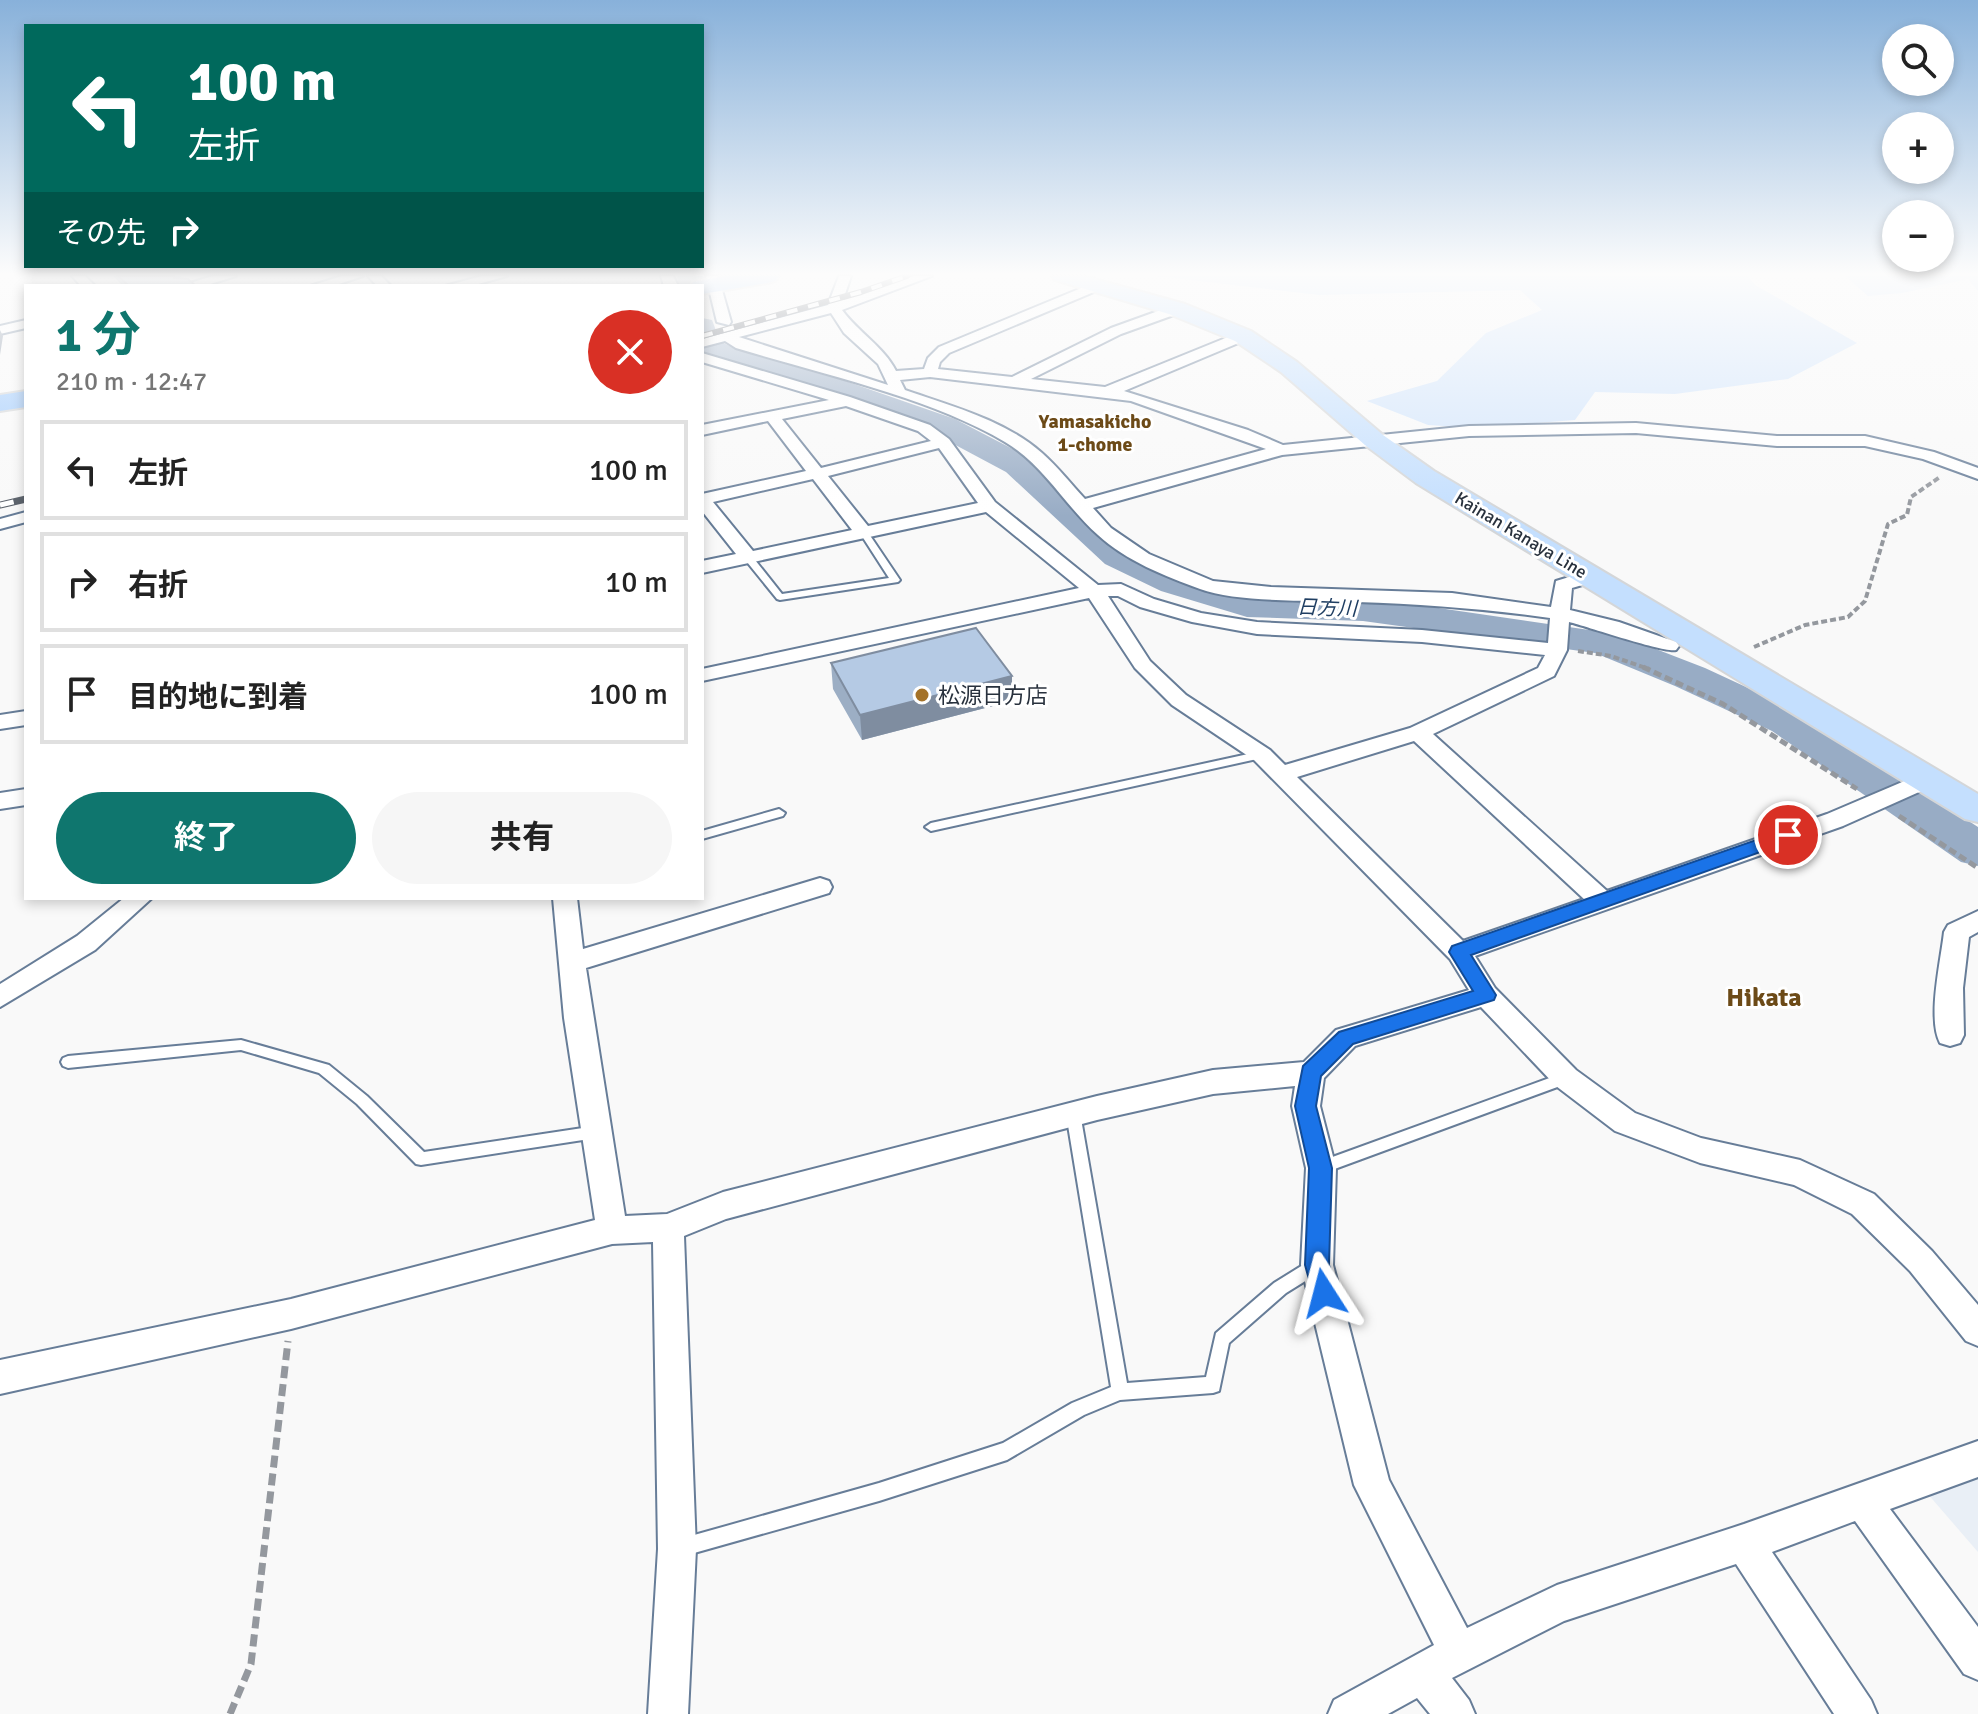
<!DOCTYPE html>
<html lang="ja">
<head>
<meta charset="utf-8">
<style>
  body { margin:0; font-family:Signika,"Noto Sans JP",sans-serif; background:#f6f6f6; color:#222; height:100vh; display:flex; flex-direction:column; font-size:30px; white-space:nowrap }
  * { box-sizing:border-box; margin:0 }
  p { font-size:26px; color:#767676 }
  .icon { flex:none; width:44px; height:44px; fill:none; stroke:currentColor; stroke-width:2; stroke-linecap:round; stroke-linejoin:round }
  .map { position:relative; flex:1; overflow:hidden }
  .panel { position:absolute; left:24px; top:284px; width:680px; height:616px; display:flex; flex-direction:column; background:#fff; border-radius:0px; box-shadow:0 4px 12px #0003 }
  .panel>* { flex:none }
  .guide { position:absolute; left:24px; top:24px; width:680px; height:244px; border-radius:0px; box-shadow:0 4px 12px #0003; background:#00695c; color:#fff; overflow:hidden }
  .tools { position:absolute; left:1882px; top:24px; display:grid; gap:16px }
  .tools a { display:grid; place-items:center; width:72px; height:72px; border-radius:50%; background:#fff; box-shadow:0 4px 12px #0003; font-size:40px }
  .pin { position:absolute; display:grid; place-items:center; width:68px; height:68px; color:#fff; margin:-34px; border:4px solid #fff; border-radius:50%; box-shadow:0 2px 8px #0007 }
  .me { position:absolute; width:88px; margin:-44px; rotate:351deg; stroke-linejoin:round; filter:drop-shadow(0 0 6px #0008) }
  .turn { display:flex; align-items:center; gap:28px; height:168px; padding:0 32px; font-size:36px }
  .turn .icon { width:104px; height:104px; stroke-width:2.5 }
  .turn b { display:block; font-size:56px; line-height:68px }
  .then { display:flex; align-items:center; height:76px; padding:0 32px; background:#0003; gap:16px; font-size:30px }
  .round { display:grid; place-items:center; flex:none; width:84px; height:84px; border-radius:42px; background:#f6f6f6 }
  .summary { display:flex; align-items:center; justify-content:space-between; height:136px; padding:0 32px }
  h1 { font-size:48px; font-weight:700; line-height:60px; color:#0f766e }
  .action { display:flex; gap:16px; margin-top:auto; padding:16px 32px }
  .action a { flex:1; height:92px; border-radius:48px; background:#0f766e; color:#fff; font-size:32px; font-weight:700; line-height:92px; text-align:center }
  .action a+a { background:#f6f6f6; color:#222 }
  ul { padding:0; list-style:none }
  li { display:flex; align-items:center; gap:24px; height:100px; margin:0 16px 12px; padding:0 16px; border:4px solid #e0e0e0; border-radius:0px }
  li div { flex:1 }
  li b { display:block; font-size:30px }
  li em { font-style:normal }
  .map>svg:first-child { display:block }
  .built { fill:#e9eff6 }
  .green { fill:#d2e5fc }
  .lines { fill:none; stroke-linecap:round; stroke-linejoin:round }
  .river { fill:#98acc5; fill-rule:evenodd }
  .lane-casing { stroke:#677d98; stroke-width:4 }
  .street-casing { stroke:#677d98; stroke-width:4 }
  .primary-casing { stroke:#d4d6d8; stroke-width:4 }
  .highway-casing { stroke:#d4d6d8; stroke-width:4 }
  .path-far2 { stroke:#94989e; stroke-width:4; stroke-dasharray:6 3; stroke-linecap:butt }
  .path-far1 { stroke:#94989e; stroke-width:5; stroke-dasharray:8 4; stroke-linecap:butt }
  .path { stroke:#94989e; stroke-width:7; stroke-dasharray:12 6; stroke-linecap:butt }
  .lane { fill:#fff; fill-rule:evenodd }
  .street { fill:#fff; fill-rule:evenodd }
  .primary { fill:#c4dffe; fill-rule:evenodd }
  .highway { fill:#9dc9fd; fill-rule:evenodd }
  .rail-far1-casing { stroke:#545b65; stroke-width:6 }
  .rail-casing { stroke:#545b65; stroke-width:7 }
  .rail-far1 { stroke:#fff; stroke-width:4; stroke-dasharray:11; stroke-linecap:butt }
  .rail { stroke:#fff; stroke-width:5; stroke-dasharray:14; stroke-linecap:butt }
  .wall { fill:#9caec4 }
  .shaded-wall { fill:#7f8da0 }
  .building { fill:#b5cae4; stroke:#7f8da0; stroke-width:2 }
  .route { fill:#1a73e8; stroke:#114b97; stroke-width:2 }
  .poi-dot { fill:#a47228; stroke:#fff; stroke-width:3 }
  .labels { text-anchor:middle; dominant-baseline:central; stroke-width:6; stroke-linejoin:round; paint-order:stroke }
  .far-street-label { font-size:18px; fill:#28313d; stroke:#fff }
  .far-neighbourhood-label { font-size:20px; font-weight:bold; fill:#6c4a17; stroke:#fff }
  .far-water-label { font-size:20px; font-style:italic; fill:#1f3e62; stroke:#fff }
  .poi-label { font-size:22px; fill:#28313d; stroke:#fff; text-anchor:start }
  .quarter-label { font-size:26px; font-weight:bold; fill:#6c4a17; stroke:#fff }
</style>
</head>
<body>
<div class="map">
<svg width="1978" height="1714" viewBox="0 0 1978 1714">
  <rect width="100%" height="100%" fill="#f9f9f9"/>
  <!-- built -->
  <path class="built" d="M 1978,1477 L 1978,1552 L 1927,1493 Z"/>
  <!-- green -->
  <path class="green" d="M 1156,276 L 1748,276 L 1755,285 L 1857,343 L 1788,379 L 1675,394 L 1595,392 L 1575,420 L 1476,428 L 1428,425 L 1367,401 L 1437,381 L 1486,333 L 1542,310 L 1520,290 L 1319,295 Z
    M 1845,276 L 1978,276 L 1978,291 L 1968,279 L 1902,293 L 1868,296 Z"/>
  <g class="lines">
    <!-- river -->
    <path class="river" d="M 677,276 L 703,276 L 705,286 L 702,291 L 702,286 L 679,286 Z
      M 702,318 L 712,320 L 720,341 L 735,349 L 805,367 L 955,419 L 1030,458 L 1131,548 L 1187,575 L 1250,594 L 1363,597 L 1617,634 L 1705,668 L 1802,713 L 1978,827 L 1978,866 L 1961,862 L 1772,731 L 1675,686 L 1595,653 L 1363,621 L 1247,617 L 1161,591 L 1105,564 L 1006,472 L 933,433 L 785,379 L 715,361 L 702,355 Z"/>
    <!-- lane casing -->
    <g class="lane-casing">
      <path id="lane" d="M 864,530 L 867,531 L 900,580 L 898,582 L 780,600 L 777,599 L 743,557 L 748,554 L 751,555 L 782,594 L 889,578 L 860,533 Z
        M 1262,751 L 1266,753 L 1268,755 L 1266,757 L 931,831 L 925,827 L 931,823 Z
        M 779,809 L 785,813 L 783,816 L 702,839 L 702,831 Z
        M 241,1040 L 329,1065 L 367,1096 L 424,1152 L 596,1126 L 601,1128 L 603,1132 L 601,1136 L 596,1138 L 421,1165 L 416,1164 L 357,1104 L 319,1073 L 241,1050 L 68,1068 L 63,1066 L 61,1062 L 63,1058 L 68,1056 Z
        M 1566,1072 L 1571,1074 L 1573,1078 L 1571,1082 L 1321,1174 L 1316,1173 L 1314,1168 L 1316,1163 Z
        M 1073,1107 L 1078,1109 L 1080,1113 L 1127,1383 L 1206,1377 L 1216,1333 L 1274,1283 L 1311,1260 L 1317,1258 L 1323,1260 L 1325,1265 L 1323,1270 L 1286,1293 L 1229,1343 L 1219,1391 L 1213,1393 L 1120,1400 L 1084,1415 L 1007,1460 L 879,1501 L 680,1557 L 673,1555 L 671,1548 L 673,1541 L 680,1539 L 879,1483 L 1003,1443 L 1072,1403 L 1111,1387 L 1066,1113 L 1068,1109 Z"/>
    </g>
    <!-- street casing -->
    <g class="street-casing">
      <path id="street" d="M 72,276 L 85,276 L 95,286 L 81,286 Z
        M 213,276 L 236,276 L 204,286 L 180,286 Z
        M 342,276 L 363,276 L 333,286 L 310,286 Z
        M 368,276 L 381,276 L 391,286 L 377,286 Z
        M 482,276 L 507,276 L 471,286 L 445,286 Z
        M 661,276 L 673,276 L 678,286 L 664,286 Z
        M 706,276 L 718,276 L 731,322 L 729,325 L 717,322 Z
        M 839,276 L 851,276 L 843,300 L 914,276 L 932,276 L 842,310 C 858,332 884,347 896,371 L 924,369 L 928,358 L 939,347 L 1096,282 L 1103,286 L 1101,289 L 949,353 L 940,362 L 938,369 L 1012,377 L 1111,328 L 1172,306 L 1182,306 L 1182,312 L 1121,334 L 1031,379 L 1105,387 L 1238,333 L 1248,333 L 1248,339 L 1124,391 L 1248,430 L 1283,445 L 1469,426 L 1636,423 L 1777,436 L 1865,436 L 1934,452 L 1978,468 L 1978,479 L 1923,459 L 1865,446 L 1777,446 L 1636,433 L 1469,436 L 1282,455 L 1093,508 L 1111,528 L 1149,554 L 1213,581 L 1271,587 L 1452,593 L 1551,607 L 1556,581 L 1589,571 L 1596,573 L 1598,577 L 1596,581 L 1572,588 L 1570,610 L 1619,622 L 1676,642 L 1679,646 L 1676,650 C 1664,653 1589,627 1569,622 L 1567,650 L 1554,676 L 1433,734 L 1607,891 L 1827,814 L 1921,774 L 1937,774 L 1940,779 L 1937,784 L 1843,826 L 1475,956 L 1495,988 L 1576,1070 L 1635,1113 L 1701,1138 L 1800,1160 L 1874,1194 L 1932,1251 L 1978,1305 L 1978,1346 L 1966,1341 L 1910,1271 L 1852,1214 L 1794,1185 L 1700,1163 L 1615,1131 L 1556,1086 L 1481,1007 L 1355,1046 L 1324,1078 L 1320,1106 L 1336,1168 L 1333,1265 L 1389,1480 L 1467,1628 L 1557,1585 L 1744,1524 L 1978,1441 L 1978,1477 L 1890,1509 L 1978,1627 L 1978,1680 L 1964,1674 L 1855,1521 L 1772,1552 L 1871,1700 L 1877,1714 L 1834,1714 L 1736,1564 L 1564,1621 L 1452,1678 L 1469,1700 L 1475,1714 L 1430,1714 L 1417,1698 L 1388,1714 L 1328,1714 L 1334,1700 L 1434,1645 L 1354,1485 L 1301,1265 L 1306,1168 L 1292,1106 L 1295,1086 L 1213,1094 L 1097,1120 L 726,1219 L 684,1236 L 696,1549 L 688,1714 L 648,1714 L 658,1549 L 653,1242 L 612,1244 L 291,1329 L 0,1394 L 0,1360 L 291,1299 L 595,1220 L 564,1018 L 553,898 L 577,898 L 583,949 L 820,878 L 829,881 L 832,887 L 829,893 L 586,968 L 625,1216 L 667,1214 L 723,1192 L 1097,1096 L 1213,1070 L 1304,1062 L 1336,1030 L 1469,990 L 1450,959 L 1254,760 L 1172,705 L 1135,668 L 1089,598 L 702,681 L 702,669 L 1079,588 L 986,512 L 702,573 L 702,561 L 736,554 L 702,511 L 702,494 L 806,471 L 768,421 L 702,435 L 702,425 L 829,400 L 702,362 L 702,353 L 850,397 L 930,425 L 949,439 L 995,502 L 1098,585 L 1121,584 L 1154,599 L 1201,613 L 1257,622 L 1422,630 L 1548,643 L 1550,618 C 1485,609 1422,604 1357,602 C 1315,600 1237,603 1200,589 C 1165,576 1126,561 1098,535 C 1065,506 1044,465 1005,442 C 932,398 818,373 736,348 L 725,341 L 702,347 L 702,339 L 828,305 ZM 831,313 L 844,333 L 878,364 L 888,385 L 739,337 ZM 930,377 L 1131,401 L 1266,449 L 1085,499 C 1071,484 1058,467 1042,453 C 1005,420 951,406 905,390 L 900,380 ZM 846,406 L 918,431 L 931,441 L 821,468 L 782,419 ZM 939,448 L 978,503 L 868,526 L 828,476 ZM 813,479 L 852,530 L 753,551 L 713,502 ZM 1108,596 L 1118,596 L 1140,607 L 1192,622 L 1257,634 L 1422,642 L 1545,655 L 1538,668 L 1410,728 L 1285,765 L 1270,750 L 1186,695 L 1150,661 ZM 1414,741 L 1584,899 L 1463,941 L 1297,777 Z
        M 26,320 L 26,328 L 0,334 L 0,326 Z
        M 26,512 L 26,522 L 0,529 L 0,519 Z
        M 26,711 L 26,725 L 0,729 L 0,715 Z
        M 26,789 L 26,805 L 0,809 L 0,793 Z
        M 124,898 L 152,898 L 95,950 L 0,1007 L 0,984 L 77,936 Z
        M 1978,911 L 1978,932 L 1969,937 L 1963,988 L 1964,1035 L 1960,1043 L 1950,1046 L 1940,1043 C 1927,1018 1941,960 1944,932 L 1948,925 Z"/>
    </g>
    <!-- primary casing -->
    <g class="primary-casing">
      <path id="primary" d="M 1052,276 L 1084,276 L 1185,304 L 1251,331 L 1297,362 L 1383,435 L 1434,471 L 1978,794 L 1978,822 L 1965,819 L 1416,483 L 1365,445 L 1281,372 L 1235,341 L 1169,314 L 1055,280 Z"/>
    </g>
    <!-- highway casing -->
    <g class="highway-casing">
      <path id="highway" d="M 725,276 L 779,276 L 775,281 L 767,283 L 702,294 L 702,286 L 691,286 L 693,282 Z
        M 26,391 L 26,407 L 0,411 L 0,395 Z"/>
    </g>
    <!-- path-far2 -->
    <path class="path-far2" d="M 1754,647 L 1805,625 L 1848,617 L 1865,601 L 1888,524 L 1907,515 L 1911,497 L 1940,477
      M 1578,651 L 1611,656 L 1649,669"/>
    <!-- path-far1 -->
    <path class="path-far1" d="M 1643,667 L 1723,704 L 1857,789
      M 1899,816 L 1978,868"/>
    <!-- path -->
    <path class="path" d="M 230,1714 L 251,1664 L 288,1341"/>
    <!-- lane -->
    <use href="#lane" class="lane"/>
    <!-- street -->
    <use href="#street" class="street"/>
    <!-- primary -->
    <use href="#primary" class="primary"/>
    <!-- highway -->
    <use href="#highway" class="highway"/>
    <!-- rail-far1 casing -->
    <g class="rail-far1-casing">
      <path id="rail-far1" d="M 702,336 L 861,292 L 907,276"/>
    </g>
    <!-- rail casing -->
    <g class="rail-casing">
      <path id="rail" d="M 0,505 L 26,499"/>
    </g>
    <!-- rail-far1 -->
    <use href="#rail-far1" class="rail-far1"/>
    <!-- rail -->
    <use href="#rail" class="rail"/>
  </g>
  <!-- wall -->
  <path class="wall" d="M 113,276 L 181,276 L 182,279 L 196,286 L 123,286 Z
    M 831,663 L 1012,701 L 862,740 L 833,689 Z"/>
  <!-- shaded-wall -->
  <path class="shaded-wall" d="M 0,330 L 3,336 L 0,355 Z
    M 1012,676 L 1012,701 L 862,740 L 860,715 Z"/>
  <!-- building -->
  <path class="building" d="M 118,276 L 174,276 L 174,278 L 188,279 L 196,286 L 129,286 Z
    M 976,628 L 1012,676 L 860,715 L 831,663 Z"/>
  <!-- sky -->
  <linearGradient id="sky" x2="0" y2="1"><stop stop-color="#88b1da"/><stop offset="0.53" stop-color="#fcfcfc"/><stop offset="1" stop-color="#fcfcfc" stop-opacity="0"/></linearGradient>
  <rect width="1978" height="516" fill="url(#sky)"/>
  <!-- route -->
  <path class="route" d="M 1788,829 L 1797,835 L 1794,840 L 1471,955 L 1496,995 L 1494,1000 L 1353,1044 L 1321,1076 L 1316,1106 L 1332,1168 L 1329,1265 L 1336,1293 L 1332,1301 L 1324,1304 L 1315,1301 L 1305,1265 L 1309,1168 L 1295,1106 L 1303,1066 L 1339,1032 L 1473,991 L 1449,952 L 1452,946 Z"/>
  <!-- markers -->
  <circle class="poi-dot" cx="922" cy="695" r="8"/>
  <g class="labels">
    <!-- far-street labels -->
    <g class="far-street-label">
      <text transform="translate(1521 535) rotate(31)">Kainan Kanaya Line</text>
    </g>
    <!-- far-neighbourhood labels -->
    <g class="far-neighbourhood-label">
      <text x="1095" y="421">Yamasakicho<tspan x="1095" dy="23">1-chome</tspan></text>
    </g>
    <!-- far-water labels -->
    <g class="far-water-label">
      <text transform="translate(1327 608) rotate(2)">日方川</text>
    </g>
    <!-- poi labels -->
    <g class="poi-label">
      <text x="938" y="695">松源日方店</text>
    </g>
    <!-- quarter labels -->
    <g class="quarter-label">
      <text x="1764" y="998">Hikata</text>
    </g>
  </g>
</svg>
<div class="tools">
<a><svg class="icon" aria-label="search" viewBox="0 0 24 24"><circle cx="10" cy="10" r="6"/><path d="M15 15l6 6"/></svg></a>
<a>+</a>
<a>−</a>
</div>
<div class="pin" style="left:1788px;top:835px;background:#d93025"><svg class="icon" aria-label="arrive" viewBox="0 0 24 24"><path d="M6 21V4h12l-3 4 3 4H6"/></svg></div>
<svg class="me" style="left:1324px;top:1293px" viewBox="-20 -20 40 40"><path d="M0-17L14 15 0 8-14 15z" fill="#1a73e8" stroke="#fff" stroke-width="4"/></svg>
<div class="guide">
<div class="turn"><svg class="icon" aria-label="left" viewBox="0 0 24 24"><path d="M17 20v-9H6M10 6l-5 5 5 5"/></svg><div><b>100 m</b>左折</div></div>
<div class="then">その先<svg class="icon" aria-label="right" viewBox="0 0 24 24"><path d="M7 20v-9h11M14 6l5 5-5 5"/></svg></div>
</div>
<section class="panel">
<div class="summary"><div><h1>1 分</h1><p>210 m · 12:47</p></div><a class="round" style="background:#d93025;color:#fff"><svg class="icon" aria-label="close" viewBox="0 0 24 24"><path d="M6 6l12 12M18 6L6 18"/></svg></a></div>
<ul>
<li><svg class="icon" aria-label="left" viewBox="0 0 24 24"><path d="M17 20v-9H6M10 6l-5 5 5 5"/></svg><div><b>左折</b></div><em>100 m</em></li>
<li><svg class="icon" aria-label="right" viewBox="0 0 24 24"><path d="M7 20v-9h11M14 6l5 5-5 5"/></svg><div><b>右折</b></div><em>10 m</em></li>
<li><svg class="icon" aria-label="arrive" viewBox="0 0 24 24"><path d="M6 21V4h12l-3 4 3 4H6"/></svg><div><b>目的地に到着</b></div><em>100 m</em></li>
</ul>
<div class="action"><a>終了</a><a>共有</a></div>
</section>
</div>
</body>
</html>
